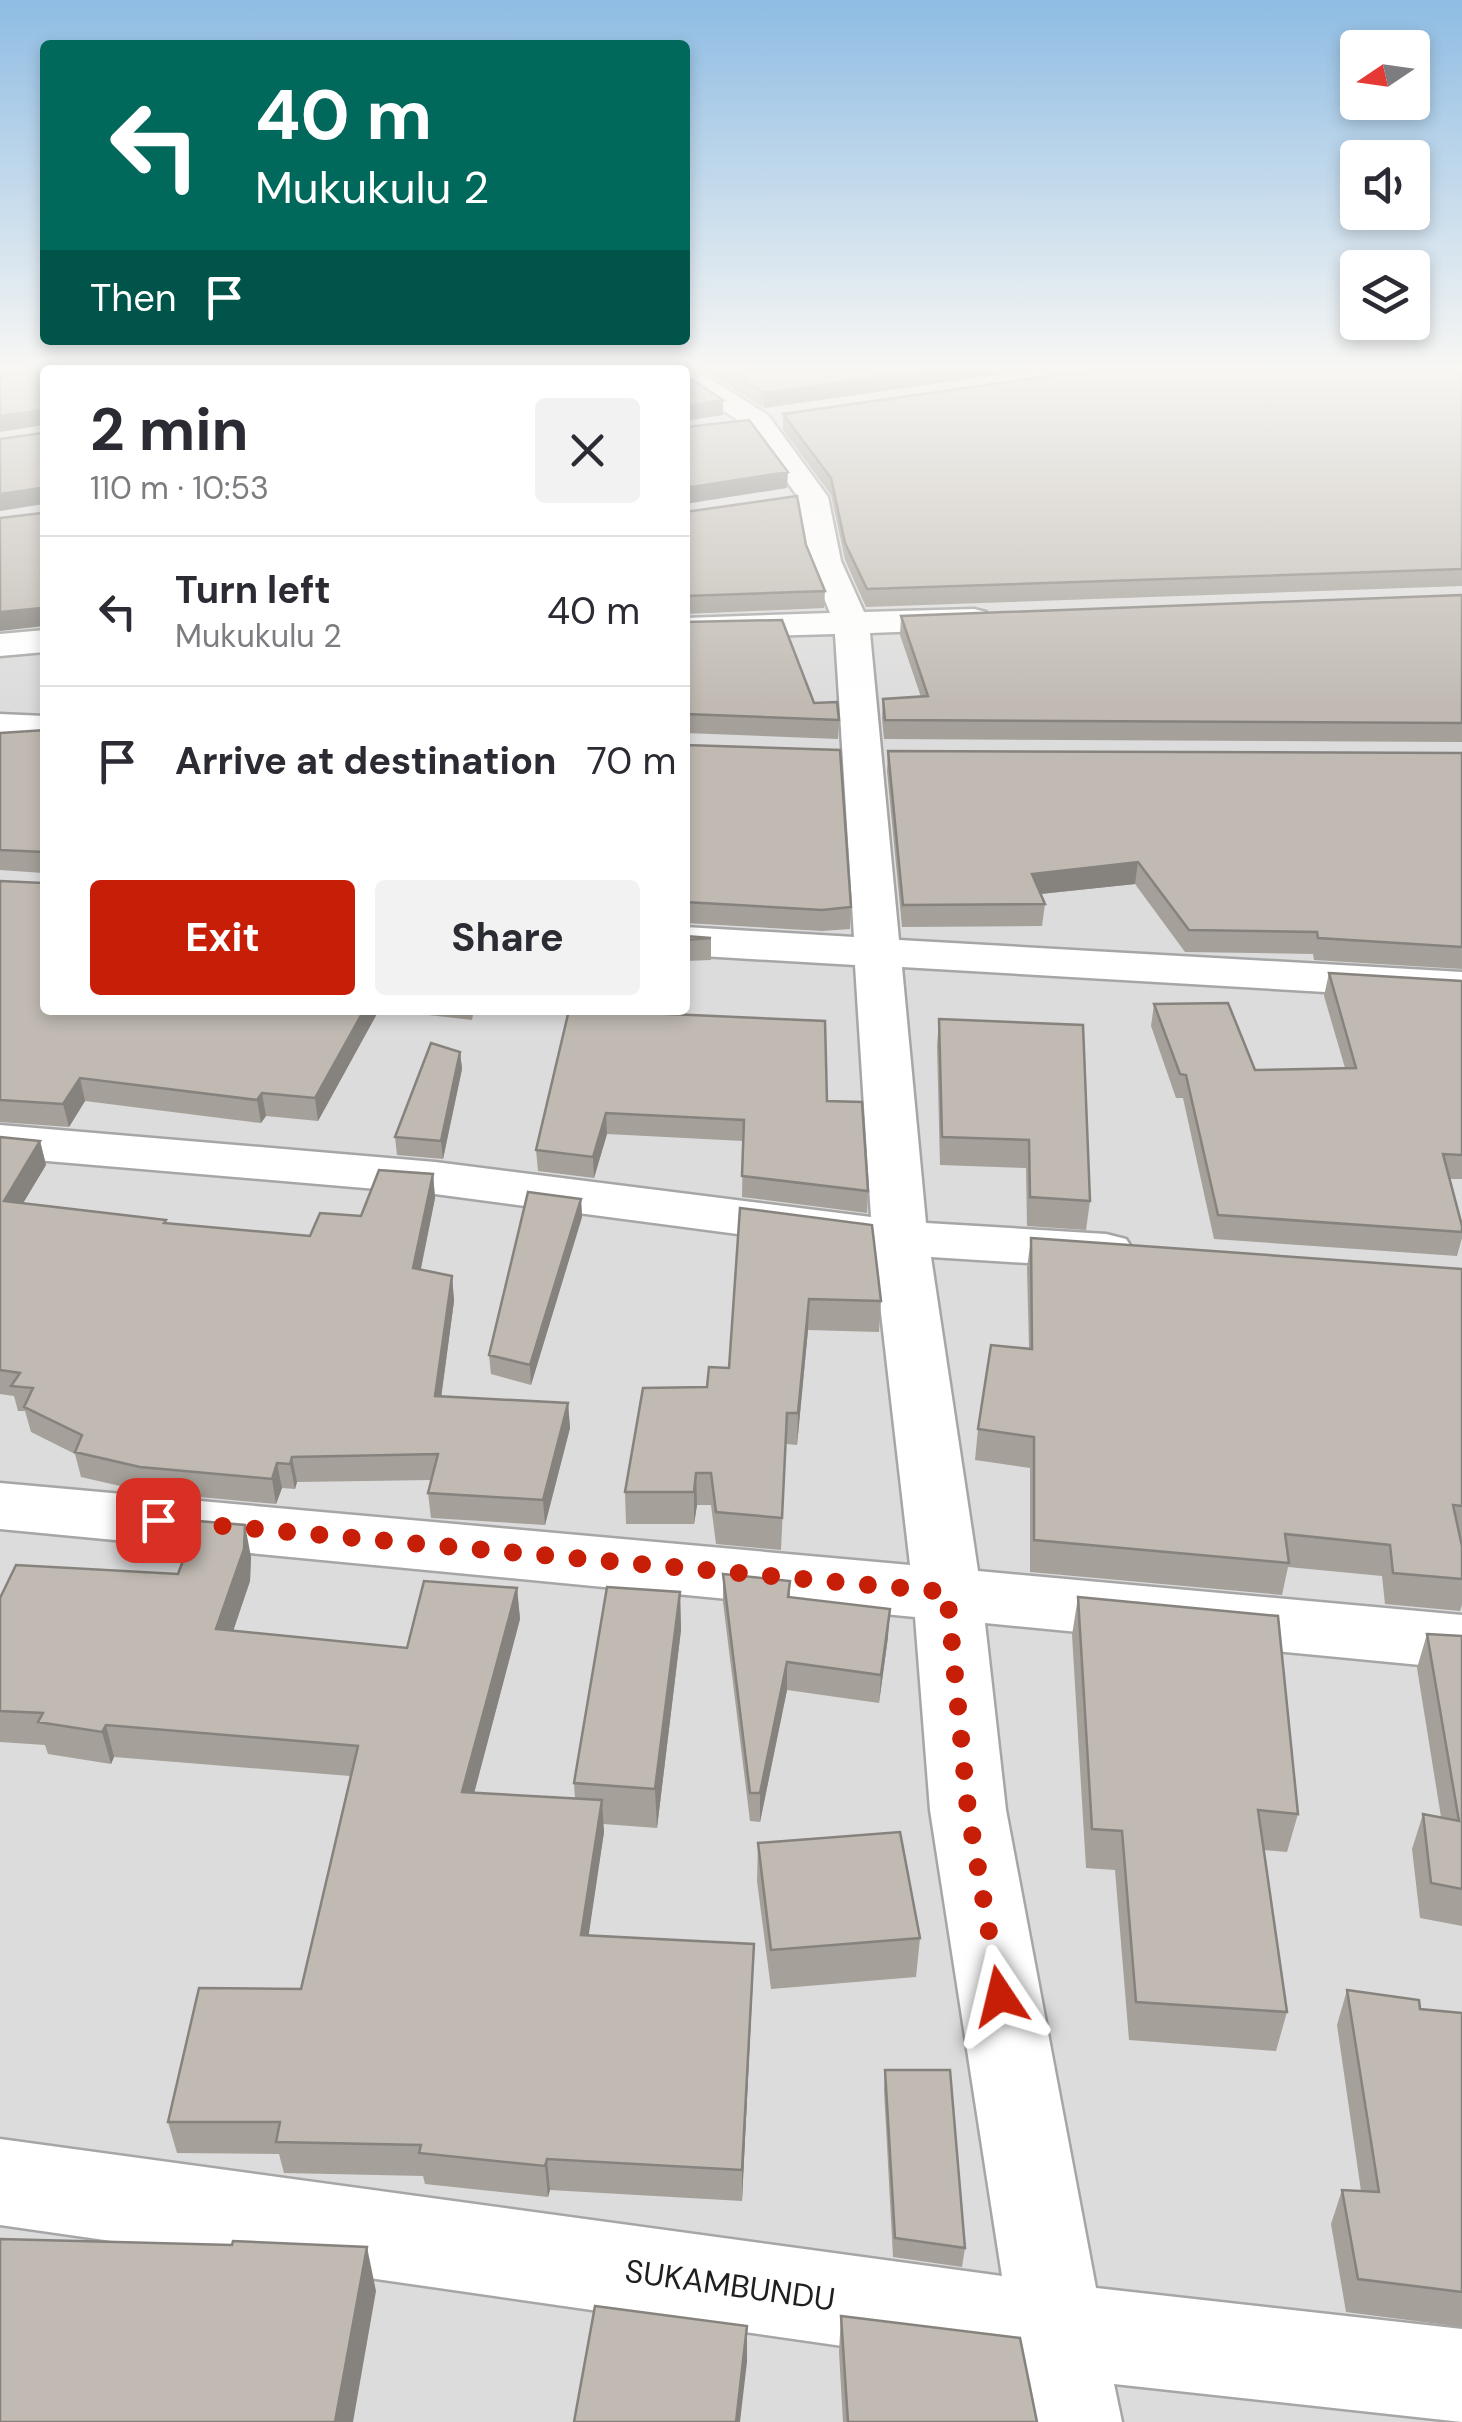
<!DOCTYPE html>
<html lang="en">
<head>
<meta charset="utf-8">
<style>
  body { margin:0; font-family:"DM Sans",sans-serif; background:#f2f2f3; color:#2b2b33; height:100vh; display:flex; flex-direction:column; font-size:38px; white-space:nowrap }
  * { box-sizing:border-box; margin:0 }
  p { font-size:32px; color:#7c7c81 }
  .icon { flex:none; width:55px; height:55px; fill:none; stroke:currentColor; stroke-width:2; stroke-linecap:round; stroke-linejoin:round }
  .map { position:relative; flex:1; overflow:hidden }
  .details { position:absolute; left:40px; top:365px; width:650px; height:650px; display:flex; flex-direction:column; background:#fff; border-radius:10px; box-shadow:0 5px 15px #0003 }
  .details>* { flex:none }
  .banner { position:absolute; left:40px; top:40px; width:650px; height:305px; border-radius:10px; box-shadow:0 5px 15px #0003; background:#00695c; color:#fff; overflow:hidden }
  .needle { width:65px; rotate:257deg }
  .fabs { position:absolute; left:1340px; top:30px; display:grid; gap:20px }
  .fabs a { display:grid; place-items:center; width:90px; height:90px; border-radius:10px; background:#fff; box-shadow:0 5px 15px #0003; font-size:50px }
  .pin { position:absolute; display:grid; place-items:center; width:85px; height:85px; color:#fff; margin:-42px; border-radius:20px; box-shadow:0 5px 15px #0006 }
  .me { position:absolute; width:110px; margin:-55px; rotate:350deg; stroke-linejoin:round; filter:drop-shadow(0 0 8px #0008) }
  .turn { display:flex; align-items:center; gap:35px; height:210px; padding:0 50px; font-size:45px }
  .turn .icon { width:130px; height:130px; stroke-width:2.5 }
  .turn b { display:block; font-size:70px; line-height:85px }
  .then { display:flex; align-items:center; height:95px; padding:0 50px; background:#0003; gap:20px; font-size:38px }
  .round { display:grid; place-items:center; flex:none; width:105px; height:105px; border-radius:10px; background:#f2f2f3 }
  .overview { display:flex; align-items:center; justify-content:space-between; height:170px; padding:0 50px }
  h1 { font-size:60px; font-weight:700; line-height:75px }
  .action { display:flex; gap:20px; margin-top:auto; padding:20px 50px }
  .action a { flex:1; height:115px; border-radius:10px; background:#c71f07; color:#fff; font-size:40px; font-weight:700; line-height:115px; text-align:center }
  .action a+a { background:#f2f2f3; color:#2b2b33 }
  ul { padding:0; list-style:none }
  li { display:flex; align-items:center; gap:30px; height:150px; padding:0 50px; border-top:2px solid #e1e1e2 }
  li div { flex:1 }
  li b { display:block; font-size:38px }
  li em { font-style:normal }
  .map>svg:first-child { display:block }
  .residential { fill:#dddcdc; fill-rule:evenodd }
  .lines { fill:none; stroke-linecap:round; stroke-linejoin:round }
  .minor-casing { stroke:#a6a6a6; stroke-width:5 }
  .minor { fill:#fff; fill-rule:evenodd }
  .wall { fill:#a5a099 }
  .shaded-wall { fill:#86827d }
  .building { fill:#c0bab2; stroke:#86827d; stroke-width:2.5 }
  .route { stroke:#c71f07; stroke-width:18; stroke-dasharray:0 32.4 }
  .labels { text-anchor:middle; dominant-baseline:central; stroke-width:8; stroke-linejoin:round; paint-order:stroke }
  .near-street-label { font-size:32px; fill:#1f1f1f; stroke:#fff }
</style>
</head>
<body>
<div class="map">
<svg width="1462" height="2422" viewBox="0 0 1462 2422">
  <rect width="100%" height="100%" fill="#efede6"/>
  <!-- residential -->
  <path class="residential" d="M 0,368 L 1462,368 L 1462,2422 L 0,2422 ZM 45,370 L 685,370 L 685,1010 L 45,1010 Z"/>
  <g class="lines">
    <!-- minor casing -->
    <g class="minor-casing">
      <path id="minor" d="M 676,369 L 694,369 L 768,415 L 828,497 L 841,561 L 864,612 L 974,609 L 986,612 L 991,619 L 986,626 L 974,629 L 870,633 L 899,940 L 1462,972 L 1462,1000 L 902,967 L 926,1223 L 1106,1234 L 1126,1239 L 1134,1251 L 1126,1263 L 1106,1268 L 931,1257 L 978,1571 L 1462,1615 L 1462,1669 L 985,1623 L 1006,1810 L 1096,2288 L 1462,2329 L 1462,2422 L 1114,2384 L 1122,2422 L 1024,2422 L 1017,2371 L 0,2225 L 0,2139 L 1002,2276 L 930,1810 L 915,1617 L 0,1529 L 0,1483 L 910,1565 L 874,1252 L 435,1194 L 0,1157 L 0,1125 L 435,1162 L 871,1217 L 855,965 L 685,955 L 685,927 L 854,937 L 835,634 L 685,638 L 685,618 L 830,613 L 809,561 L 798,497 L 748,427 L 685,385 L 685,370 Z
        M 45,630 L 45,652 L 0,656 L 0,634 Z
        M 0,714 L 45,716 L 45,738 L 0,736 Z"/>
    </g>
    <!-- minor -->
    <use href="#minor" class="minor"/>
  </g>
  <!-- wall -->
  <path class="wall" d="M 700,368 L 1044,368 L 764,408 Z
    M 1462,368 L 1462,586 L 866,607 L 845,560 L 831,495 L 783,430 L 783,414 Z
    M 685,512 L 806,545 L 825,591 L 824,608 L 685,614 Z
    M 1462,595 L 1462,742 L 884,739 L 882,718 L 883,699 L 921,697 L 900,635 L 901,616 Z
    M 685,622 L 839,720 L 838,739 L 685,733 Z
    M 0,733 L 379,1010 L 318,1121 L 266,1116 L 261,1123 L 85,1101 L 69,1127 L 0,1122 L 0,881 L 43,883 L 43,873 L 0,870 Z
    M 685,745 L 851,907 L 850,929 L 822,931 L 685,923 Z
    M 888,751 L 1462,753 L 1462,969 L 1314,960 L 1313,954 L 1185,952 L 1135,884 L 1041,894 L 1045,904 L 1042,926 L 902,927 L 887,771 Z
    M 685,936 L 711,938 L 711,960 L 685,961 Z
    M 1329,973 L 1462,981 L 1462,1179 L 1449,1179 L 1462,1226 L 1462,1238 L 1457,1256 L 1214,1239 L 1183,1098 L 1176,1098 L 1151,1026 L 1154,1004 L 1255,1070 L 1345,1068 L 1324,996 Z
    M 385,1010 L 474,1010 L 472,1020 Z
    M 648,1013 L 827,1101 L 868,1191 L 867,1213 L 742,1197 L 743,1141 L 607,1134 L 594,1178 L 538,1171 L 536,1150 Z
    M 939,1019 L 1090,1201 L 1086,1230 L 1027,1226 L 1026,1168 L 940,1165 L 937,1046 Z
    M 460,1052 L 462,1069 L 443,1159 L 397,1155 L 395,1137 Z
    M 0,1137 L 40,1141 L 46,1165 L 23,1203 L 167,1223 L 310,1236 L 361,1216 L 433,1174 L 435,1198 L 421,1269 L 452,1276 L 454,1301 L 441,1397 L 568,1403 L 570,1428 L 545,1525 L 431,1518 L 428,1493 L 432,1480 L 297,1482 L 295,1489 L 282,1488 L 276,1504 L 146,1492 L 81,1477 L 75,1454 L 31,1432 L 25,1411 L 18,1411 L 14,1396 L 0,1394 Z
    M 581,1199 L 582,1217 L 531,1385 L 491,1374 L 489,1355 Z
    M 740,1208 L 881,1301 L 879,1332 L 808,1330 L 797,1445 L 786,1444 L 781,1550 L 716,1544 L 711,1505 L 697,1505 L 694,1524 L 626,1524 L 625,1492 L 707,1387 L 729,1368 Z
    M 1031,1238 L 1462,1269 L 1462,1539 L 1460,1538 L 1462,1546 L 1462,1605 L 1460,1611 L 1385,1604 L 1382,1576 L 1288,1567 L 1282,1595 L 1030,1572 L 1030,1468 L 975,1460 L 978,1429 L 1029,1348 L 1027,1268 Z
    M 251,1557 L 250,1581 L 233,1631 L 407,1648 L 517,1588 L 520,1619 L 474,1793 L 575,1799 L 574,1783 L 680,1592 L 681,1630 L 657,1828 L 603,1824 L 604,1832 L 588,1935 L 753,1975 L 742,2201 L 550,2190 L 548,2197 L 425,2184 L 423,2176 L 284,2173 L 279,2154 L 177,2153 L 168,2122 L 301,1989 L 350,1776 L 114,1757 L 111,1764 L 48,1754 L 45,1745 L 0,1742 L 0,1598 L 178,1574 Z
    M 723,1574 L 790,1581 L 790,1598 L 888,1637 L 879,1703 L 787,1690 L 760,1822 L 750,1821 L 723,1602 Z
    M 1078,1597 L 1298,1814 L 1287,1852 L 1263,1850 L 1287,2012 L 1276,2051 L 1129,2040 L 1115,1870 L 1086,1868 L 1072,1635 Z
    M 1427,1634 L 1462,1636 L 1462,1926 L 1420,1918 L 1412,1849 L 1423,1814 L 1441,1817 L 1417,1668 Z
    M 758,1843 L 920,1938 L 916,1977 L 771,1989 L 757,1881 Z
    M 1347,1990 L 1420,2009 L 1462,2013 L 1462,2327 L 1346,2312 L 1331,2224 L 1342,2190 L 1361,2191 L 1337,2025 Z
    M 885,2070 L 965,2248 L 962,2267 L 893,2257 L 884,2090 Z
    M 841,2316 L 1037,2422 L 843,2422 L 839,2352 Z"/>
  <!-- shaded-wall -->
  <path class="shaded-wall" d="M 941,368 L 1044,368 L 764,408 L 764,393 Z
    M 723,400 L 723,415 L 685,421 L 685,406 Z
    M 42,410 L 44,425 L 0,432 L 0,416 Z
    M 788,472 L 787,488 L 685,504 L 685,488 Z
    M 41,488 L 44,504 L 0,511 L 0,494 Z
    M 41,608 L 45,626 L 0,631 L 0,612 Z
    M 1138,862 L 1135,884 L 1030,895 L 1032,874 Z
    M 364,1010 L 379,1010 L 318,1121 L 315,1098 Z
    M 460,1052 L 462,1069 L 443,1159 L 441,1141 Z
    M 80,1078 L 85,1101 L 69,1127 L 63,1104 Z
    M 262,1093 L 266,1116 L 261,1123 L 257,1100 Z
    M 606,1113 L 607,1134 L 594,1178 L 593,1157 Z
    M 40,1141 L 46,1165 L 10,1225 L 4,1201 Z
    M 433,1174 L 435,1198 L 416,1292 L 413,1268 Z
    M 581,1199 L 582,1217 L 531,1385 L 530,1365 Z
    M 452,1276 L 454,1301 L 438,1421 L 435,1396 Z
    M 809,1299 L 808,1330 L 797,1445 L 798,1413 Z
    M 568,1403 L 570,1428 L 545,1525 L 543,1500 Z
    M 292,1457 L 297,1482 L 295,1489 L 290,1464 Z
    M 277,1463 L 282,1488 L 276,1504 L 272,1479 Z
    M 696,1473 L 697,1505 L 694,1524 L 694,1492 Z
    M 245,1525 L 251,1557 L 250,1581 L 223,1661 L 216,1629 Z
    M 517,1588 L 520,1619 L 466,1824 L 462,1792 Z
    M 680,1592 L 681,1630 L 657,1828 L 655,1789 Z
    M 890,1609 L 888,1637 L 879,1703 L 881,1675 Z
    M 787,1662 L 787,1690 L 760,1822 L 760,1793 Z
    M 106,1725 L 114,1757 L 111,1764 L 102,1732 Z
    M 602,1800 L 604,1832 L 584,1967 L 581,1935 Z
    M 754,1944 L 753,1975 L 742,2201 L 742,2170 Z
    M 547,2159 L 550,2190 L 548,2197 L 545,2166 Z
    M 367,2247 L 376,2291 L 353,2422 L 335,2422 Z
    M 747,2326 L 747,2362 L 740,2422 L 736,2422 Z"/>
  <!-- building -->
  <path class="building" d="M 43,368 L 682,368 L 682,370 L 45,370 L 45,413 L 42,410 L 0,416 L 0,376 L 43,371 Z
    M 723,368 L 941,368 L 764,393 Z
    M 1106,368 L 1462,368 L 1462,569 L 867,589 L 845,543 L 831,478 L 783,414 Z
    M 685,375 L 723,400 L 685,406 Z
    M 749,420 L 788,472 L 685,488 L 685,427 Z
    M 45,430 L 45,491 L 41,488 L 0,494 L 0,439 L 42,433 Z
    M 797,496 L 806,545 L 825,591 L 685,596 L 685,512 Z
    M 45,510 L 45,618 L 41,608 L 0,612 L 0,518 L 42,513 Z
    M 1462,595 L 1462,723 L 885,720 L 883,699 L 928,696 L 901,616 Z
    M 782,620 L 814,703 L 837,702 L 839,720 L 685,714 L 685,622 Z
    M 45,730 L 45,1010 L 364,1010 L 315,1098 L 262,1093 L 257,1100 L 80,1078 L 63,1104 L 0,1100 L 0,881 L 43,883 L 43,852 L 0,850 L 0,733 Z
    M 685,745 L 840,750 L 851,907 L 822,910 L 685,902 Z
    M 888,751 L 1462,753 L 1462,947 L 1318,938 L 1317,932 L 1189,930 L 1138,862 L 1032,874 L 1045,904 L 903,905 Z
    M 685,936 L 711,938 L 685,940 Z
    M 1329,973 L 1462,981 L 1462,1155 L 1443,1154 L 1462,1226 L 1462,1232 L 1218,1215 L 1186,1075 L 1180,1074 L 1154,1004 L 1228,1003 L 1255,1070 L 1356,1068 Z
    M 569,1010 L 647,1010 L 647,1013 L 825,1021 L 827,1101 L 862,1102 L 868,1191 L 742,1176 L 744,1120 L 606,1113 L 593,1157 L 536,1150 Z
    M 939,1019 L 1083,1025 L 1090,1201 L 1030,1197 L 1029,1140 L 942,1137 Z
    M 431,1043 L 460,1052 L 441,1141 L 395,1137 Z
    M 0,1137 L 40,1141 L 4,1201 L 166,1220 L 164,1223 L 310,1236 L 320,1213 L 361,1216 L 379,1170 L 433,1174 L 413,1268 L 452,1276 L 435,1396 L 568,1403 L 543,1500 L 428,1493 L 438,1454 L 292,1457 L 290,1464 L 277,1463 L 272,1479 L 140,1467 L 75,1452 L 82,1435 L 24,1407 L 33,1388 L 11,1386 L 20,1373 L 0,1370 Z
    M 528,1192 L 581,1199 L 530,1365 L 489,1355 Z
    M 740,1208 L 872,1225 L 881,1301 L 809,1299 L 798,1413 L 787,1413 L 782,1518 L 716,1512 L 711,1473 L 696,1473 L 694,1492 L 625,1492 L 643,1388 L 707,1387 L 709,1367 L 729,1368 Z
    M 1031,1238 L 1462,1269 L 1462,1506 L 1453,1505 L 1462,1546 L 1462,1579 L 1393,1573 L 1390,1545 L 1285,1534 L 1289,1563 L 1034,1540 L 1034,1437 L 978,1429 L 991,1345 L 1032,1349 Z
    M 198,1521 L 245,1525 L 244,1549 L 216,1629 L 407,1648 L 424,1581 L 517,1588 L 462,1792 L 602,1800 L 581,1935 L 754,1944 L 742,2170 L 547,2159 L 545,2166 L 419,2153 L 421,2145 L 276,2142 L 280,2122 L 168,2122 L 199,1988 L 301,1989 L 358,1746 L 106,1725 L 102,1732 L 38,1722 L 43,1713 L 0,1711 L 0,1598 L 16,1565 L 178,1574 Z
    M 723,1574 L 790,1581 L 788,1597 L 890,1609 L 881,1675 L 787,1662 L 760,1793 L 750,1793 Z
    M 607,1587 L 680,1592 L 655,1789 L 574,1783 Z
    M 1078,1597 L 1278,1616 L 1298,1814 L 1258,1810 L 1287,2012 L 1136,2002 L 1122,1831 L 1092,1829 Z
    M 1427,1634 L 1462,1636 L 1462,1889 L 1431,1883 L 1423,1814 L 1459,1821 Z
    M 900,1832 L 920,1938 L 771,1950 L 758,1843 Z
    M 1347,1990 L 1419,2000 L 1420,2009 L 1462,2013 L 1462,2292 L 1358,2279 L 1342,2190 L 1379,2192 Z
    M 885,2070 L 950,2070 L 965,2248 L 895,2238 Z
    M 0,2239 L 232,2245 L 233,2241 L 367,2247 L 335,2422 L 0,2422 Z
    M 595,2306 L 747,2326 L 736,2422 L 574,2422 Z
    M 841,2316 L 1020,2338 L 1037,2422 L 848,2422 Z"/>
  <!-- sky -->
  <linearGradient id="sky" x2="0" y2="1"><stop stop-color="#8ebce3"/><stop offset="0.52" stop-color="#f8f7f4"/><stop offset="1" stop-color="#f8f7f4" stop-opacity="0"/></linearGradient>
  <rect width="1462" height="707" fill="url(#sky)"/>
  <g class="lines">
    <!-- route -->
    <path class="route" d="M 158,1520 L 947,1592 L 968,1810 L 1000,1996"/>
  </g>
  <g class="labels">
    <!-- near-street labels -->
    <g class="near-street-label">
      <text transform="translate(730 2285) rotate(8)">SUKAMBUNDU</text>
    </g>
  </g>
</svg>
<div class="fabs">
<a><svg class="needle" viewBox="-14 -14 28 28"><path d="M0-13l5 13h-10z" fill="#e53935"/><path d="M0 13l5-13h-10z" fill="#7c7c81"/></svg></a>
<a><svg class="icon" aria-label="sound" viewBox="0 0 24 24"><path d="M4 9h4l5-4v14l-5-4H4zM17 9q2 3 0 6"/></svg></a>
<a><svg class="icon" aria-label="layers" viewBox="0 0 24 24"><path d="M12 4l9 5-9 5-9-5zM3 14l9 5 9-5"/></svg></a>
</div>
<div class="pin" style="left:158px;top:1520px;background:#d93025"><svg class="icon" aria-label="arrive" viewBox="0 0 24 24"><path d="M6 21V4h12l-3 4 3 4H6"/></svg></div>
<svg class="me" style="left:1000px;top:1996px" viewBox="-20 -20 40 40"><path d="M0-17L14 15 0 8-14 15z" fill="#c71f07" stroke="#fff" stroke-width="4"/></svg>
<div class="banner">
<div class="turn"><svg class="icon" aria-label="left" viewBox="0 0 24 24"><path d="M17 20v-9H6M10 6l-5 5 5 5"/></svg><div><b>40 m</b>Mukukulu 2</div></div>
<div class="then">Then<svg class="icon" aria-label="arrive" viewBox="0 0 24 24"><path d="M6 21V4h12l-3 4 3 4H6"/></svg></div>
</div>
<section class="details">
<div class="overview"><div><h1>2 min</h1><p>110 m · 10:53</p></div><a class="round"><svg class="icon" aria-label="close" viewBox="0 0 24 24"><path d="M6 6l12 12M18 6L6 18"/></svg></a></div>
<ul>
<li><svg class="icon" aria-label="left" viewBox="0 0 24 24"><path d="M17 20v-9H6M10 6l-5 5 5 5"/></svg><div><b>Turn left</b><p>Mukukulu 2</p></div><em>40 m</em></li>
<li><svg class="icon" aria-label="arrive" viewBox="0 0 24 24"><path d="M6 21V4h12l-3 4 3 4H6"/></svg><div><b>Arrive at destination</b></div><em>70 m</em></li>
</ul>
<div class="action"><a>Exit</a><a>Share</a></div>
</section>
</div>
</body>
</html>
